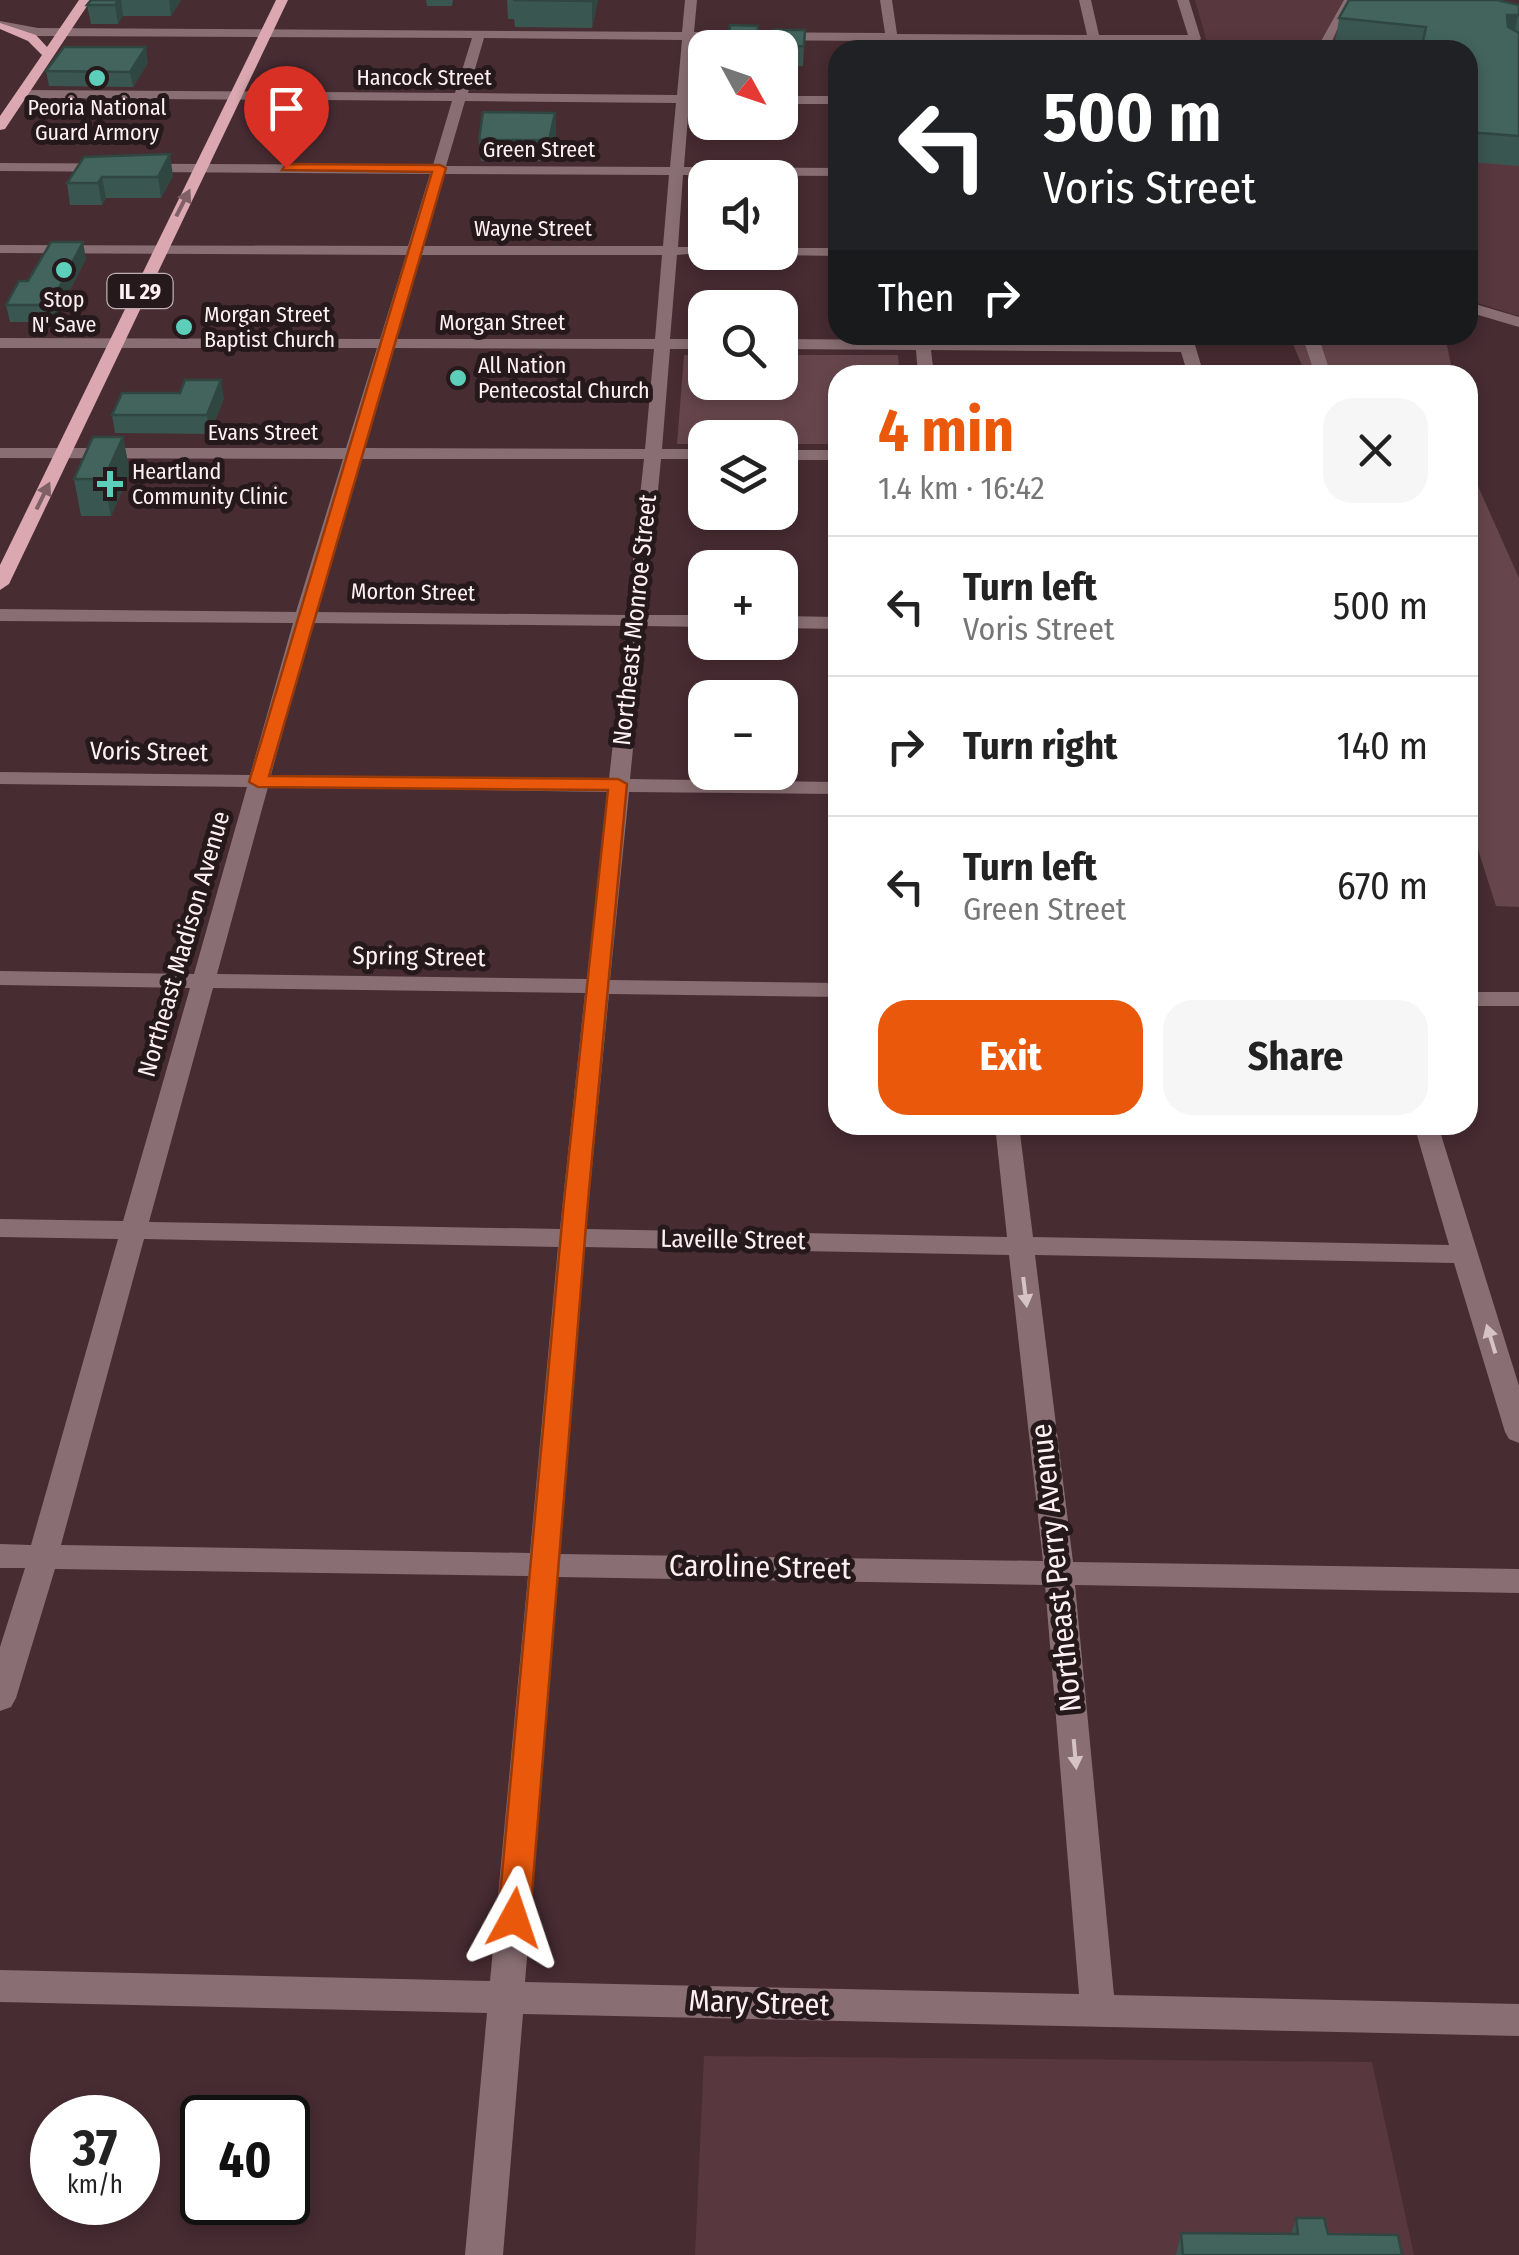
<!DOCTYPE html>
<html lang="en">
<head>
<meta charset="utf-8">
<style>
  body { margin:0; font-family:"Fira Sans Condensed",sans-serif; background:#f6f6f6; color:#222; height:100vh; display:flex; flex-direction:column; font-size:38px; white-space:nowrap }
  * { box-sizing:border-box; margin:0 }
  p { font-size:32px; color:#767676 }
  .icon { flex:none; width:55px; height:55px; fill:none; stroke:currentColor; stroke-width:2; stroke-linecap:round; stroke-linejoin:round }
  .map { position:relative; flex:1; overflow:hidden }
  .details { position:absolute; left:828px; top:365px; width:650px; height:770px; display:flex; flex-direction:column; background:#fff; border-radius:30px; box-shadow:0 5px 15px #0003 }
  .details>* { flex:none }
  .hud { position:absolute; left:828px; top:40px; width:650px; height:305px; border-radius:30px; box-shadow:0 5px 15px #0003; background:#202124; color:#fff; overflow:hidden }
  .needle { width:65px; rotate:130deg }
  .controls { position:absolute; left:688px; top:30px; display:grid; gap:20px }
  .controls a { display:grid; place-items:center; width:110px; height:110px; border-radius:20px; background:#fff; box-shadow:0 5px 15px #0003; font-size:50px }
  .speed { position:absolute; left:30px; top:2095px; display:flex; gap:20px; font-size:50px; font-weight:700; text-align:center }
  .speed>* { display:grid; place-content:center; width:130px; height:130px; border-radius:50%; background:#fff; box-shadow:0 5px 15px #0003; line-height:1 }
  .speed small { font-size:25px; font-weight:400 }
  .speed .limit { border:5px solid #111; border-radius:15px; background:#fff; color:#111 }
  .pin { position:absolute; display:grid; place-items:center; width:85px; height:85px; color:#fff; margin:-102px -42px; border-radius:50% 50% 50% 0; rotate:-45deg; box-shadow:0 0 10px #0007 }
  .pin .icon { rotate:45deg }
  .me { position:absolute; width:110px; margin:-55px; rotate:5deg; stroke-linejoin:round; filter:drop-shadow(0 0 8px #0008) }
  .turn { display:flex; align-items:center; gap:35px; height:210px; padding:0 50px; font-size:45px }
  .turn .icon { width:130px; height:130px; stroke-width:2.5 }
  .turn b { display:block; font-size:70px; line-height:85px }
  .then { display:flex; align-items:center; height:95px; padding:0 50px; background:#0003; gap:20px; font-size:38px }
  .round { display:grid; place-items:center; flex:none; width:105px; height:105px; border-radius:30px; background:#f6f6f6 }
  .headline { display:flex; align-items:center; justify-content:space-between; height:170px; padding:0 50px }
  h1 { font-size:60px; font-weight:700; line-height:75px; color:#ea580c }
  .cta { display:flex; gap:20px; margin-top:auto; padding:20px 50px }
  .cta a { flex:1; height:115px; border-radius:30px; background:#ea580c; color:#fff; font-size:40px; font-weight:700; line-height:115px; text-align:center }
  .cta a+a { background:#f6f6f6; color:#222 }
  ul { padding:0; list-style:none }
  li { display:flex; align-items:center; gap:30px; height:140px; padding:0 50px; border-top:2px solid #e0e0e0 }
  li div { flex:1 }
  li b { display:block; font-size:38px }
  li em { font-style:normal }
  .map>svg:first-child { display:block }
  .built { fill:#58373e }
  .green { fill:#66464c }
  .lines { fill:none; stroke-linecap:round; stroke-linejoin:round }
  .minor { fill:#896f73; fill-rule:evenodd }
  .major { fill:#dba7b0; fill-rule:evenodd }
  .wall { fill:#3a5650 }
  .shaded-wall { fill:#2f4641 }
  .building { fill:#43645d; stroke:#2f4641; stroke-width:2.5 }
  .oneway { fill:#806066 }
  .oneway2 { fill:#d6c3c6 }
  .route { fill:#ea580c; stroke:#983908; stroke-width:2.5 }
  .poi-dot { fill:#5dceb9; stroke:#25191b; stroke-width:4 }
  .labels { text-anchor:middle; dominant-baseline:central; stroke-width:10; stroke-linejoin:round; paint-order:stroke }
  .far-street-label { font-size:22px; fill:#fff0f3; stroke:#25191b }
  .far-poi-label { font-size:22px; fill:#fff0f3; stroke:#25191b; text-anchor:start }
  .shield { fill:#25191b; stroke:#beb0b2; stroke-width:2.5 }
  .shield-label { font-size:22px; font-weight:bold; fill:#fff0f3 }
  .street-label { font-size:25px; fill:#fff0f3; stroke:#25191b }
  .near-street-label { font-size:30px; fill:#fff0f3; stroke:#25191b }
</style>
</head>
<body>
<div class="map">
<svg width="1519" height="2255" viewBox="0 0 1519 2255">
  <rect width="100%" height="100%" fill="#472c32"/>
  <!-- built -->
  <path class="built" d="M 1195,0 L 1452,0 L 1519,13 L 1519,316 L 1468,300 L 1468,50 L 1109,50 L 1108,42 L 1207,42 Z
    M 704,2056 L 1372,2062 L 1414,2255 L 695,2255 Z"/>
  <!-- green -->
  <path class="green" d="M 1289,335 L 1445,335 L 1453,375 L 1306,375 Z
    M 684,355 L 705,355 L 705,382 L 780,382 L 780,355 L 898,355 L 900,375 L 838,375 L 837,444 L 780,444 L 780,438 L 705,438 L 705,444 L 677,444 Z
    M 1468,445 L 1473,475 L 1519,578 L 1519,907 L 1496,906 L 1468,818 Z"/>
  <g class="lines">
    <!-- minor -->
    <path class="minor" d="M 685,0 L 697,0 L 694,32 L 885,33 L 880,0 L 892,0 L 897,34 L 1087,35 L 1079,0 L 1091,0 L 1099,35 L 1188,35 L 1177,0 L 1189,0 L 1201,39 L 1195,43 L 1101,42 L 1103,50 L 1091,50 L 1089,42 L 899,41 L 900,50 L 888,50 L 886,41 L 694,40 L 689,95 L 705,95 L 705,103 L 689,103 L 684,167 L 838,168 L 838,176 L 683,175 L 678,247 L 705,247 L 705,252 L 711,252 L 677,255 L 670,339 L 705,339 L 705,349 L 670,349 L 662,449 L 705,449 L 705,459 L 661,459 L 646,615 L 705,615 L 705,627 L 645,626 L 630,779 L 838,782 L 838,794 L 629,792 L 610,980 L 838,983 L 838,997 L 609,994 L 586,1229 L 1007,1237 L 995,1125 L 1019,1125 L 1033,1237 L 1449,1245 L 1414,1125 L 1438,1125 L 1519,1386 L 1519,1443 L 1509,1439 L 1505,1432 L 1454,1263 L 1035,1255 L 1073,1562 L 1519,1569 L 1519,1593 L 1075,1585 L 1114,1995 L 1519,2004 L 1519,2036 L 523,2014 L 503,2255 L 465,2255 L 487,2013 L 0,2002 L 0,1970 L 490,1981 L 528,1576 L 55,1569 L 16,1698 L 11,1707 L 0,1711 L 0,1647 L 25,1568 L 0,1568 L 0,1544 L 31,1545 L 118,1239 L 0,1237 L 0,1219 L 123,1221 L 190,988 L 0,985 L 0,971 L 194,974 L 247,787 L 0,784 L 0,772 L 250,775 L 293,623 L 0,621 L 0,609 L 296,612 L 343,459 L 0,458 L 0,448 L 346,448 L 377,348 L 0,348 L 0,338 L 380,339 L 406,255 L 0,253 L 0,245 L 408,246 L 430,174 L 0,171 L 0,163 L 433,165 L 452,101 L 24,98 L 18,94 L 24,90 L 455,93 L 472,38 L 38,36 L 0,29 L 0,21 L 38,28 L 682,32 ZM 484,38 L 682,40 L 677,95 L 468,93 ZM 465,101 L 676,103 L 670,167 L 446,166 ZM 444,174 L 669,175 L 663,246 L 423,246 ZM 420,255 L 662,255 L 655,339 L 396,339 ZM 393,348 L 654,349 L 645,449 L 363,448 ZM 360,459 L 644,459 L 627,615 L 315,612 ZM 312,623 L 626,626 L 609,779 L 271,775 ZM 268,787 L 608,792 L 587,979 L 217,974 ZM 213,988 L 585,993 L 560,1229 L 149,1222 ZM 144,1239 L 558,1247 L 530,1553 L 61,1545 ZM 584,1247 L 1009,1255 L 1043,1561 L 560,1554 ZM 558,1577 L 1045,1585 L 1079,1994 L 525,1982 Z
      M 1344,0 L 1356,0 L 1344,14 L 1328,50 L 1316,50 Z
      M 780,96 L 838,96 L 838,104 L 780,104 Z
      M 780,248 L 838,248 L 838,256 L 775,255 Z
      M 1468,302 L 1519,317 L 1519,327 L 1468,312 Z
      M 914,335 L 930,335 L 930,340 L 1178,342 L 1176,335 L 1192,335 L 1204,375 L 1188,375 L 1181,352 L 931,350 L 934,375 L 918,375 L 916,350 L 780,349 L 780,339 L 915,340 Z
      M 1302,335 L 1318,335 L 1331,375 L 1315,375 Z
      M 780,450 L 838,450 L 838,460 L 780,460 Z
      M 780,616 L 838,617 L 838,629 L 780,628 Z
      M 1468,992 L 1519,992 L 1519,1006 L 1468,1006 Z"/>
    <!-- major -->
    <path class="major" d="M 79,0 L 91,0 L 5,129 L 0,130 L 0,116 L 42,55 L 28,41 L 0,29 L 0,23 L 36,35 L 47,47 Z
      M 276,0 L 288,0 L 9,584 L 0,590 L 0,565 Z"/>
  </g>
  <!-- wall -->
  <path class="wall" d="M 91,0 L 181,0 L 171,16 L 123,16 L 118,24 L 91,24 L 87,5 Z
    M 426,0 L 453,0 L 452,6 L 427,6 Z
    M 507,0 L 598,0 L 592,28 L 515,27 L 514,19 L 508,19 Z
    M 1519,5 L 1519,166 L 1468,162 L 1468,50 L 1380,50 L 1335,45 L 1339,18 Z
    M 758,26 L 758,48 L 729,48 L 729,41 Z
    M 773,30 L 805,30 L 803,66 L 780,67 L 780,48 L 772,48 Z
    M 148,63 L 133,87 L 49,86 L 46,71 Z
    M 555,113 L 556,134 L 550,161 L 481,161 L 479,140 Z
    M 84,157 L 173,176 L 161,198 L 106,198 L 102,205 L 70,205 L 67,183 Z
    M 86,259 L 54,322 L 10,322 L 6,305 L 28,281 Z
    M 224,398 L 210,434 L 115,433 L 112,415 Z
    M 123,437 L 130,473 L 111,516 L 81,516 L 74,479 Z
    M 1296,2218 L 1328,2234 L 1402,2255 L 1176,2255 L 1181,2233 L 1291,2234 Z"/>
  <!-- shaded-wall -->
  <path class="shaded-wall" d="M 118,0 L 121,0 L 123,16 L 118,24 L 115,5 Z
    M 169,0 L 181,0 L 171,16 Z
    M 592,0 L 598,0 L 592,28 Z
    M 1518,14 L 1513,41 L 1502,42 L 1507,15 Z
    M 146,47 L 148,63 L 133,87 L 130,72 Z
    M 555,113 L 556,134 L 550,161 L 549,140 Z
    M 170,154 L 173,176 L 161,198 L 158,177 Z
    M 102,177 L 106,198 L 102,205 L 98,183 Z
    M 83,242 L 86,259 L 54,322 L 50,305 Z
    M 221,380 L 224,398 L 210,434 L 207,415 Z
    M 123,437 L 130,473 L 111,516 L 104,479 Z"/>
  <!-- building -->
  <path class="building" d="M 91,0 L 118,0 L 115,5 L 87,5 Z
    M 513,0 L 592,0 L 591,1 Z
    M 1349,0 L 1497,0 L 1519,5 L 1519,15 L 1507,15 L 1508,27 L 1519,33 L 1519,136 L 1468,132 L 1468,50 L 1421,50 L 1426,27 L 1339,18 Z
    M 730,25 L 758,26 L 757,42 L 729,41 Z
    M 773,30 L 805,30 L 804,46 L 772,47 Z
    M 64,47 L 146,47 L 130,72 L 46,71 Z
    M 483,112 L 555,113 L 549,140 L 479,140 Z
    M 170,154 L 158,177 L 102,177 L 98,183 L 67,183 L 84,157 Z
    M 51,242 L 83,242 L 50,305 L 6,305 L 19,281 L 28,281 Z
    M 185,380 L 221,380 L 207,415 L 112,415 L 122,393 L 180,393 Z
    M 93,437 L 123,437 L 104,479 L 74,479 Z
    M 1296,2218 L 1324,2218 L 1328,2234 L 1398,2235 L 1402,2255 L 1183,2255 L 1181,2233 L 1298,2234 Z"/>
  <!-- one-way arrows -->
  <defs><path id="oneway-solid" d="M-6-.8H1V-3.2L6.5 0L1 3.2V.8H-6Z" transform="scale(2.5)"/></defs>
  <g class="oneway">
    <use href="#oneway-solid" transform="translate(183 203) rotate(-63)"/>
    <use href="#oneway-solid" transform="translate(43 496) rotate(-64)"/>
  </g>
  <g class="oneway2">
    <use href="#oneway-solid" transform="translate(1025 1292) rotate(83)"/>
    <use href="#oneway-solid" transform="translate(1491 1339) rotate(-107)"/>
    <use href="#oneway-solid" transform="translate(1075 1754) rotate(85)"/>
  </g>
  <!-- route -->
  <path class="route" d="M 286,164 L 440,165 L 446,168 L 269,776 L 618,779 L 627,784 L 588,1201 L 530,1918 L 525,1927 L 514,1932 L 503,1927 L 498,1918 L 564,1201 L 608,790 L 258,787 L 249,782 L 432,172 L 282,170 Z"/>
  <!-- markers -->
  <g class="poi-dot">
    <circle cx="97" cy="78" r="10"/>
    <circle cx="64" cy="270" r="10"/>
    <circle cx="184" cy="327" r="10"/>
    <circle cx="458" cy="378" r="10"/>
    <path d="M105 469h10v10h10v10h-10v10h-10v-10h-10v-10h10z"/>
  </g>
  <g class="labels">
    <!-- far-street labels -->
    <g class="far-street-label">
      <text x="424" y="77">Hancock Street</text>
      <text x="539" y="149">Green Street</text>
      <text x="533" y="228">Wayne Street</text>
      <text x="502" y="322">Morgan Street</text>
      <text x="263" y="432">Evans Street</text>
      <text transform="translate(413 592) rotate(1)">Morton Street</text>
    </g>
    <!-- far-poi labels -->
    <g class="far-poi-label">
      <text x="97" y="107" text-anchor="middle">Peoria National<tspan x="97" dy="25">Guard Armory</tspan></text>
      <text x="64" y="299" text-anchor="middle">Stop<tspan x="64" dy="25">N' Save</tspan></text>
      <text x="204" y="314">Morgan Street<tspan x="204" dy="25">Baptist Church</tspan></text>
      <text x="478" y="365">All Nation<tspan x="478" dy="25">Pentecostal Church</tspan></text>
      <text x="132" y="471">Heartland<tspan x="132" dy="25">Community Clinic</tspan></text>
    </g>
    <!-- shield labels -->
    <rect class="shield" x="107.5" y="274" width="65" height="34" rx="8"/>
    <g class="shield-label">
      <text x="140" y="291">IL 29</text>
    </g>
    <!-- street labels -->
    <g class="street-label">
      <text transform="translate(635 620) rotate(-84)">Northeast Monroe Street</text>
      <text transform="translate(149 752) rotate(1)">Voris Street</text>
      <text transform="translate(184 944) rotate(-74)">Northeast Madison Avenue</text>
      <text transform="translate(419 957) rotate(1)">Spring Street</text>
      <text transform="translate(733 1240) rotate(1)">Laveille Street</text>
    </g>
    <!-- near-street labels -->
    <g class="near-street-label">
      <text transform="translate(760 1567) rotate(1)">Caroline Street</text>
      <text transform="translate(1056 1568) rotate(-96)">Northeast Perry Avenue</text>
      <text transform="translate(759 2003) rotate(2)">Mary Street</text>
    </g>
  </g>
</svg>
<div class="controls">
<a><svg class="needle" viewBox="-14 -14 28 28"><path d="M0-13l5 13h-10z" fill="#e53935"/><path d="M0 13l5-13h-10z" fill="#767676"/></svg></a>
<a><svg class="icon" aria-label="sound" viewBox="0 0 24 24"><path d="M4 9h4l5-4v14l-5-4H4zM17 9q2 3 0 6"/></svg></a>
<a><svg class="icon" aria-label="search" viewBox="0 0 24 24"><circle cx="10" cy="10" r="6"/><path d="M15 15l6 6"/></svg></a>
<a><svg class="icon" aria-label="layers" viewBox="0 0 24 24"><path d="M12 4l9 5-9 5-9-5zM3 14l9 5 9-5"/></svg></a>
<a>+</a>
<a>−</a>
</div>
<div class="speed"><div>37<small>km/h</small></div><div class="limit">40</div></div>
<div class="pin" style="left:286px;top:168px;background:#d93025"><svg class="icon" aria-label="arrive" viewBox="0 0 24 24"><path d="M6 21V4h12l-3 4 3 4H6"/></svg></div>
<svg class="me" style="left:514px;top:1918px" viewBox="-20 -20 40 40"><path d="M0-17L14 15 0 8-14 15z" fill="#ea580c" stroke="#fff" stroke-width="4"/></svg>
<div class="hud">
<div class="turn"><svg class="icon" aria-label="left" viewBox="0 0 24 24"><path d="M17 20v-9H6M10 6l-5 5 5 5"/></svg><div><b>500 m</b>Voris Street</div></div>
<div class="then">Then<svg class="icon" aria-label="right" viewBox="0 0 24 24"><path d="M7 20v-9h11M14 6l5 5-5 5"/></svg></div>
</div>
<section class="details">
<div class="headline"><div><h1>4 min</h1><p>1.4 km · 16:42</p></div><a class="round"><svg class="icon" aria-label="close" viewBox="0 0 24 24"><path d="M6 6l12 12M18 6L6 18"/></svg></a></div>
<ul>
<li><svg class="icon" aria-label="left" viewBox="0 0 24 24"><path d="M17 20v-9H6M10 6l-5 5 5 5"/></svg><div><b>Turn left</b><p>Voris Street</p></div><em>500 m</em></li>
<li><svg class="icon" aria-label="right" viewBox="0 0 24 24"><path d="M7 20v-9h11M14 6l5 5-5 5"/></svg><div><b>Turn right</b></div><em>140 m</em></li>
<li><svg class="icon" aria-label="left" viewBox="0 0 24 24"><path d="M17 20v-9H6M10 6l-5 5 5 5"/></svg><div><b>Turn left</b><p>Green Street</p></div><em>670 m</em></li>
</ul>
<div class="cta"><a>Exit</a><a>Share</a></div>
</section>
</div>
</body>
</html>
